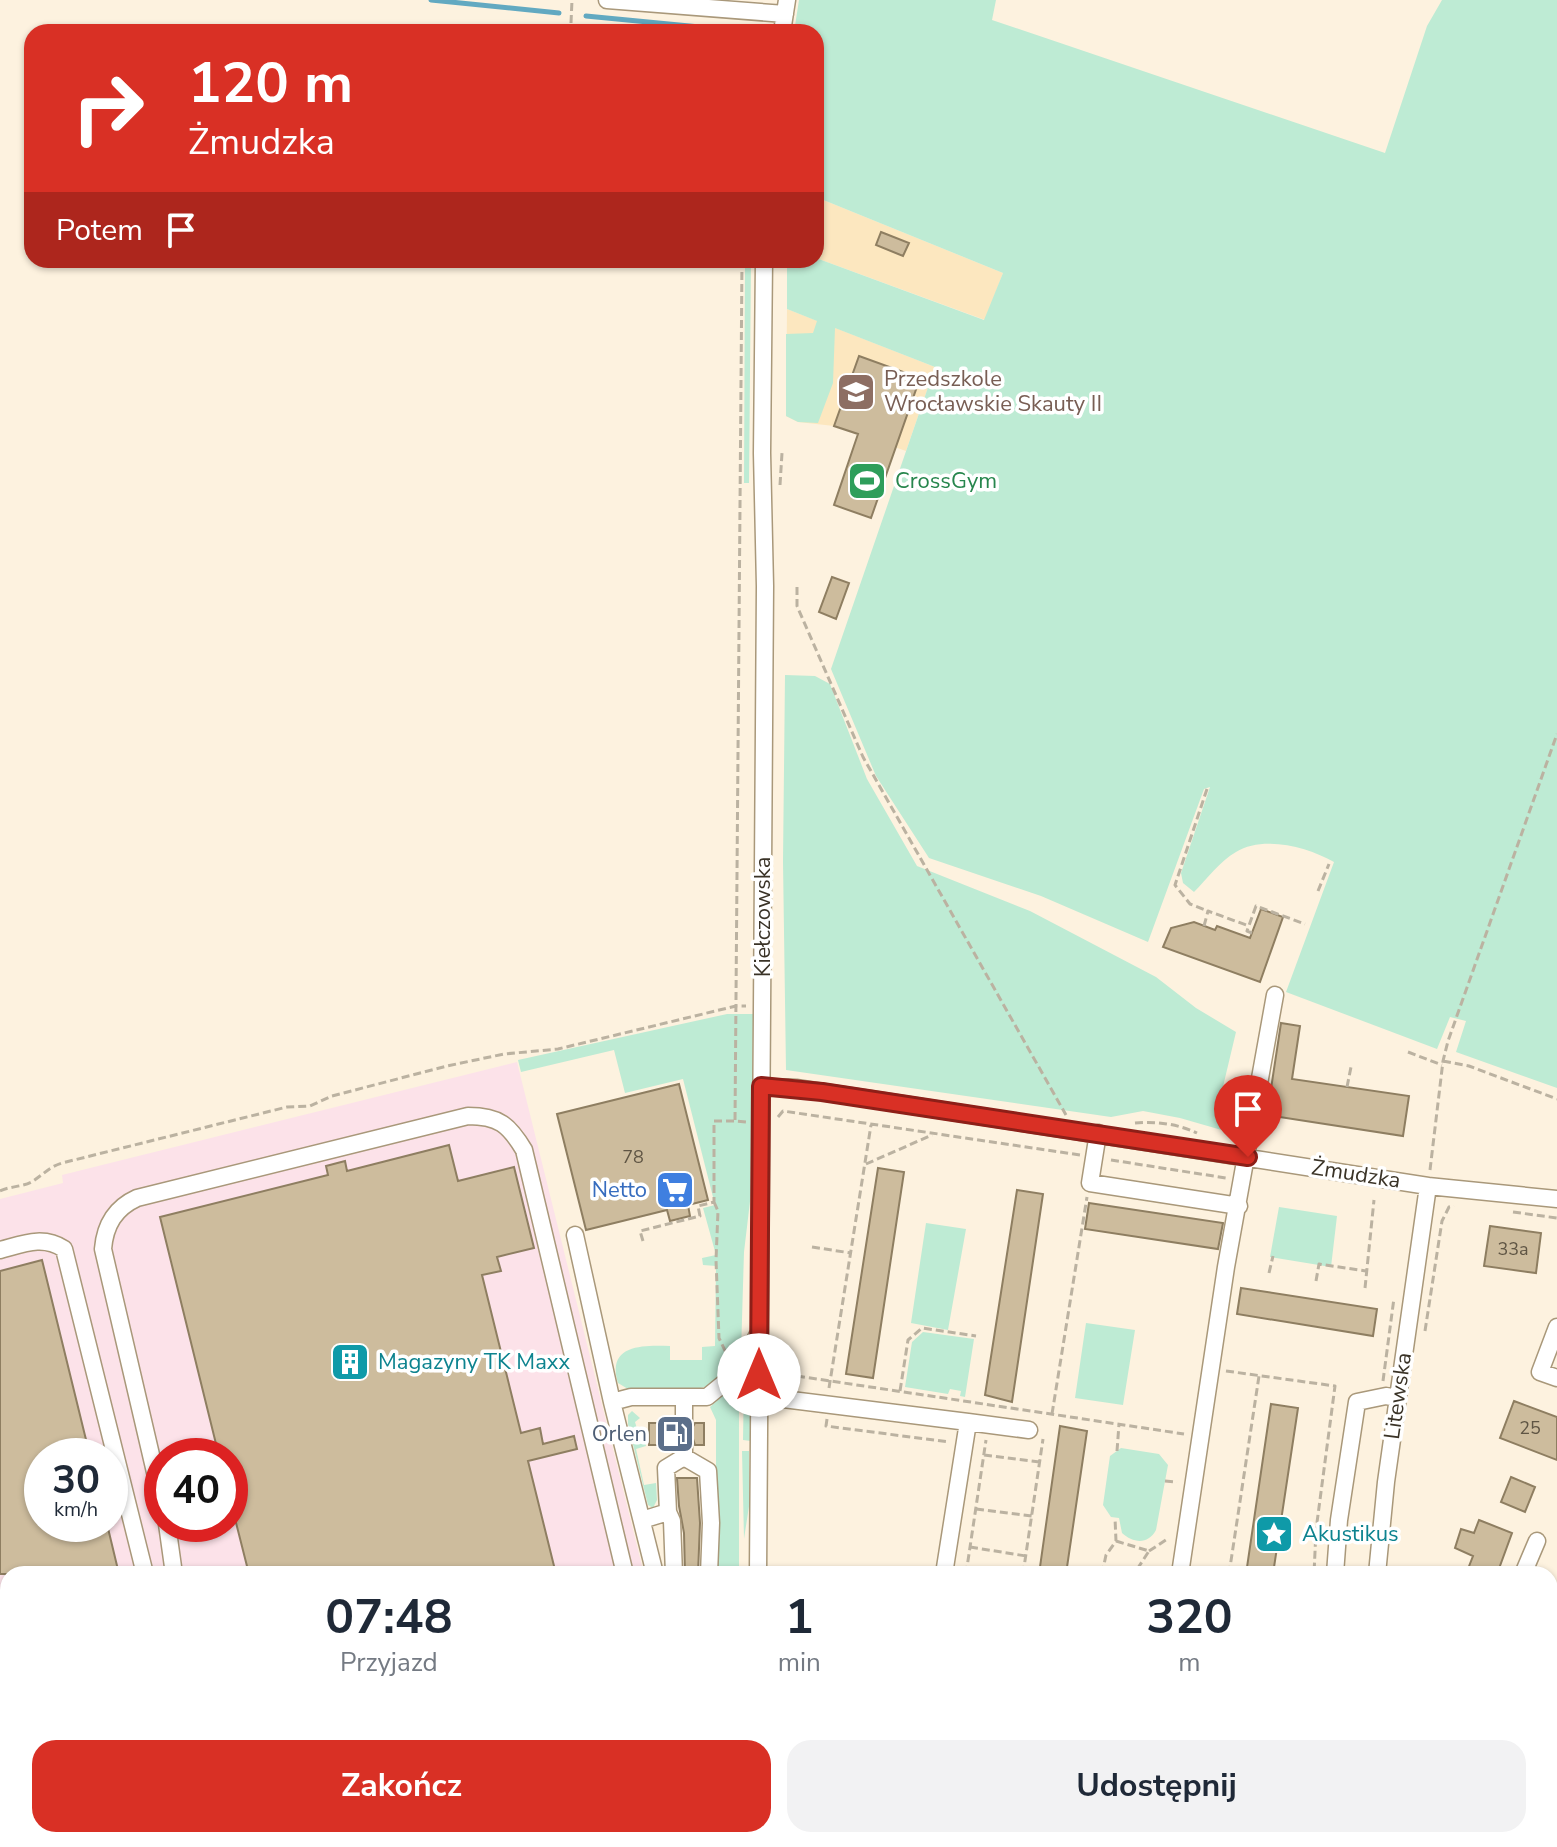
<!DOCTYPE html>
<html lang="pl">
<head>
<meta charset="utf-8">
<style>
  body { margin:0; font-family:"Nunito Sans",sans-serif; background:#f2f2f3; color:#1f2937; height:100vh; display:flex; flex-direction:column; font-size:30px; white-space:nowrap }
  * { box-sizing:border-box; margin:0 }
  p { font-size:26px; color:#747a83 }
  .icon { flex:none; width:44px; height:44px; fill:none; stroke:currentColor; stroke-width:2; stroke-linecap:round; stroke-linejoin:round }
  .map { position:relative; flex:1; overflow:hidden }
  .details { position:absolute; left:0px; top:1566px; width:1558px; height:282px; display:flex; flex-direction:column; background:#fff; border-radius:24px 24px 0 0; box-shadow:0 2px 6px #0004 }
  .details>* { flex:none }
  .top-card { position:absolute; left:24px; top:24px; width:800px; height:244px; border-radius:24px; box-shadow:0 2px 6px #0004; background:#d93025; color:#fff; overflow:hidden }
  .speed { position:absolute; left:24px; top:1438px; display:flex; gap:16px; font-size:40px; font-weight:700; text-align:center }
  .speed>* { display:grid; place-content:center; width:104px; height:104px; border-radius:50%; background:#fff; box-shadow:0 2px 6px #0004; line-height:1 }
  .speed small { font-size:20px; font-weight:400 }
  .speed .limit { border:12px solid #d22; background:#fff; color:#111 }
  .pin { position:absolute; display:grid; place-items:center; width:68px; height:68px; color:#fff; margin:-82px -34px; border-radius:50% 50% 50% 0; rotate:-45deg; box-shadow:0 0 8px #0007 }
  .pin .icon { rotate:45deg }
  .me { position:absolute; width:88px; margin:-44px; rotate:0deg; stroke-linejoin:round; filter:drop-shadow(0 0 6px #0008) }
  .turn { display:flex; align-items:center; gap:28px; height:168px; padding:0 32px; font-size:36px }
  .turn .icon { width:104px; height:104px; stroke-width:2.5 }
  .turn b { display:block; font-size:56px; line-height:68px }
  .then { display:flex; align-items:center; height:76px; padding:0 32px; background:#0003; gap:16px; font-size:30px }
  .eta { display:flex; justify-content:space-evenly; align-items:center; height:136px; text-align:center }
  .eta b { font-size:48px; font-weight:700; line-height:56px }
  .action { display:flex; gap:16px; margin-top:auto; padding:16px 32px }
  .action a { flex:1; height:92px; border-radius:24px; background:#d93025; color:#fff; font-size:32px; font-weight:700; line-height:92px; text-align:center }
  .action a+a { background:#f2f2f3; color:#1f2937 }
  .map>svg:first-child { display:block }
  .built { fill:#fce7bf }
  .industrial { fill:#fce2e9; fill-rule:evenodd }
  .green { fill:#beebd4 }
  .lines { fill:none; stroke-linecap:round; stroke-linejoin:round }
  .stream { stroke:#62a9c1; stroke-width:5 }
  .building { fill:#cdbc9d; stroke:#8e7e61; stroke-width:2 }
  .minor-casing { stroke:#a9987a; stroke-width:19 }
  .path { stroke:#bbb2a1; stroke-width:3; stroke-dasharray:8 4; stroke-linecap:butt }
  .minor { stroke:#fff; stroke-width:16 }
  .route-casing { stroke:#8d1f18; stroke-width:20 }
  .route { stroke:#d93025; stroke-width:14 }
  .labels { text-anchor:middle; dominant-baseline:central; stroke-width:7; stroke-linejoin:round; paint-order:stroke }
  .number-label { font-size:18px; fill:#5f5544 }
  .education-label { font-size:22px; fill:#785e54; stroke:#fff; text-anchor:start }
  .leisure-label { font-size:22px; fill:#27864d; stroke:#fff; text-anchor:start }
  .street-label { font-size:22px; fill:#3a3327; stroke:#fff }
  .shop-label { font-size:22px; fill:#366cbe; stroke:#fff; text-anchor:end }
  .culture-label { font-size:22px; fill:#0d838f; stroke:#fff; text-anchor:start }
  .service-label { font-size:22px; fill:#4e5e75; stroke:#fff; text-anchor:end }
</style>
</head>
<body>
<div class="map">
<svg width="1557" height="1847" viewBox="0 0 1557 1847">
  <rect width="100%" height="100%" fill="#fdf2df"/>
  <!-- built -->
  <path class="built" d="M 816,197 L 1003,273 L 985,320 L 816,258 Z
    M 787,309 L 935,367 L 906,451 L 834,426 L 798,422 L 786,416 Z"/>
  <!-- industrial -->
  <path class="industrial" d="M 517,1062 L 644,1574 L 8,1574 L 8,1840 L 584,1840 L 539,1847 L 0,1847 L 0,1199 L 63,1183 L 62,1175 ZM 42,1456 L 110,1456 L 110,1524 L 42,1524 ZM 162,1456 L 230,1456 L 230,1524 L 162,1524 Z"/>
  <!-- green -->
  <path class="green" d="M 799,0 L 996,0 L 992,20 L 1385,153 L 1427,26 L 1442,0 L 1557,0 L 1557,1088 L 1456,1052 L 1466,1021 L 1450,1017 L 1437,1049 L 1286,992 L 1334,862 C 1308,847 1263,835 1236,852 C 1220,861 1207,879 1194,892 L 1183,883 L 1181,873 L 1210,787 L 1204,789 L 1148,942 L 1041,896 L 929,858 L 876,776 L 831,669 L 935,367 L 835,328 L 833,383 L 818,423 L 798,422 L 786,416 L 786,334 L 813,333 L 817,321 L 787,309 L 787,260 L 816,258 L 984,320 L 1003,273 L 816,197 L 816,32 L 794,32 Z
    M 745,260 L 751,260 L 749,483 L 744,483 Z
    M 785,675 L 815,676 L 830,684 L 867,779 L 917,866 L 1030,911 L 1156,977 L 1196,1008 L 1236,1032 L 1221,1095 L 1239,1102 L 1232,1133 L 1180,1118 L 1143,1111 L 1111,1117 L 786,1070 L 783,862 Z
    M 727,1014 L 753,1014 L 751,1193 L 744,1252 L 741,1353 L 708,1386 L 689,1391 L 628,1389 L 618,1383 C 606,1344 644,1345 670,1346 L 670,1360 L 702,1360 L 702,1347 L 715,1346 L 716,1266 L 703,1265 L 702,1258 L 716,1255 L 703,1208 L 715,1205 L 683,1079 L 625,1093 L 614,1050 L 521,1072 L 518,1060 Z
    M 1279,1207 L 1337,1216 L 1331,1267 L 1270,1257 Z
    M 926,1223 L 966,1229 L 948,1330 L 911,1323 Z
    M 1086,1323 L 1135,1330 L 1123,1405 L 1075,1398 Z
    M 923,1332 L 974,1339 L 965,1397 L 960,1396 L 961,1391 L 950,1389 L 948,1394 L 905,1387 L 912,1342 Z
    M 750,1370 L 751,1441 L 743,1440 L 744,1377 Z
    M 736,1384 L 739,1387 L 739,1574 L 716,1574 L 716,1420 L 710,1407 Z
    M 632,1411 L 640,1418 L 635,1422 L 639,1435 L 644,1434 L 646,1446 L 636,1449 L 644,1485 L 656,1483 L 657,1500 L 653,1508 L 648,1505 L 628,1424 L 628,1415 Z
    M 1121,1448 L 1159,1454 L 1168,1465 L 1156,1530 C 1148,1545 1133,1543 1122,1533 L 1119,1518 L 1111,1517 L 1103,1505 L 1110,1456 Z
    M 742,1451 L 749,1451 L 749,1506 L 744,1539 Z
    M 1162,1840 L 1409,1840 L 1411,1847 L 1161,1847 Z"/>
  <g class="lines">
    <!-- stream -->
    <path class="stream" d="M 431,0 L 559,13
      M 586,16 L 710,28"/>
  </g>
  <!-- building -->
  <path class="building" d="M 881,232 L 909,243 L 903,256 L 876,245 Z
    M 859,356 L 920,378 L 871,518 L 834,505 L 858,434 L 834,426 Z
    M 832,577 L 849,583 L 836,619 L 819,612 Z
    M 1261,909 L 1283,917 L 1260,982 L 1163,947 L 1171,928 L 1194,922 L 1215,930 L 1217,926 L 1250,938 Z
    M 1281,1023 L 1300,1026 L 1292,1079 L 1409,1096 L 1403,1136 L 1267,1115 Z
    M 679,1084 L 708,1200 L 688,1205 L 690,1216 L 670,1221 L 667,1210 L 586,1230 L 557,1114 Z
    M 449,1145 L 458,1181 L 514,1167 L 534,1248 L 497,1257 L 501,1271 L 482,1275 L 521,1433 L 540,1428 L 543,1444 L 574,1436 L 577,1449 L 528,1461 L 556,1574 L 249,1574 L 230,1499 L 230,1456 L 219,1456 L 160,1217 L 328,1175 L 326,1166 L 345,1161 L 347,1171 Z
    M 878,1168 L 904,1172 L 873,1378 L 846,1374 Z
    M 1017,1190 L 1043,1194 L 1012,1402 L 985,1395 Z
    M 1089,1203 L 1223,1223 L 1218,1249 L 1085,1229 Z
    M 1490,1226 L 1541,1233 L 1536,1273 L 1484,1266 Z
    M 42,1260 L 90,1456 L 42,1456 L 42,1524 L 107,1524 L 119,1574 L 0,1574 L 0,1271 Z
    M 1241,1288 L 1377,1309 L 1373,1336 L 1237,1314 Z
    M 1514,1401 L 1557,1417 L 1557,1460 L 1500,1438 Z
    M 1271,1404 L 1298,1408 L 1273,1574 L 1246,1574 Z
    M 649,1423 L 673,1423 L 675,1429 L 683,1434 L 690,1432 L 695,1423 L 704,1423 L 704,1445 L 695,1445 L 693,1439 L 685,1434 L 678,1436 L 673,1445 L 649,1445 Z
    M 1060,1426 L 1087,1431 L 1066,1574 L 1039,1574 Z
    M 1511,1477 L 1535,1487 L 1525,1512 L 1501,1502 Z
    M 677,1478 L 697,1478 L 700,1523 L 698,1574 L 685,1574 L 684,1533 L 679,1506 Z
    M 1479,1520 L 1512,1533 L 1497,1574 L 1466,1574 L 1473,1556 L 1455,1548 L 1461,1529 L 1474,1533 Z"/>
  <g class="lines">
    <!-- minor casing -->
    <g class="minor-casing">
      <path id="minor" d="M 607,0 L 785,14
        M 782,32 L 787,0
        M 761,1086 L 796,1088 L 876,1100 L 1428,1186 L 1386,1482 L 1377,1574
        M 1098,1133 L 1090,1183 L 1239,1206
        M 1428,1186 L 1557,1199
        M 575,1235 L 612,1402 L 655,1574
        M 0,1250 C 23,1244 43,1235 64,1249 L 145,1574
        M 1557,1327 L 1540,1372 L 1557,1378
        M 759,1396 L 968,1422 L 944,1574
        M 612,1402 L 631,1397 L 707,1397 L 740,1370 L 757,1336
        M 968,1422 L 1029,1430
        M 684,1423 L 684,1397
        M 684,1457 L 708,1471 L 711,1523 L 709,1574
        M 162,1502 L 103,1249 C 105,1225 115,1208 137,1198 L 468,1116 C 499,1116 509,1125 524,1150 L 625,1574
        M 668,1512 L 672,1521 L 674,1574
        M 642,1520 L 668,1512 L 666,1468 L 684,1457 L 684,1445
        M 167,1524 L 174,1574
        M 758,1574 L 765,586 L 762,453 L 764,260
        M 1180,1574 L 1226,1267 L 1275,995
        M 1335,1574 L 1339,1520 L 1357,1402 L 1386,1396 L 1398,1398
        M 1523,1574 L 1537,1541
        M 1550,1747 L 1557,1730
        M 213,1840 L 214,1847
        M 234,1840 L 236,1847
        M 459,1840 L 461,1847
        M 1425,1840 L 1427,1847
        M 1463,1840 L 1465,1847
        M 688,1847 L 692,1844 L 758,1847
        M 819,1847 L 819,1840
        M 1139,1847 L 1140,1840
        M 1510,1847 L 1512,1840"/>
    </g>
    <!-- path -->
    <path class="path" d="M 571,23 L 572,0
      M 742,260 L 735,1121 L 746,1122
      M 780,485 L 782,453
      M 797,587 L 797,606 L 863,757 L 1066,1115
      M 1207,789 L 1175,885 L 1190,904 L 1208,911
      M 1318,891 L 1329,864
      M 1204,926 L 1208,911 L 1249,926
      M 1252,933 L 1247,931 L 1256,906 L 1305,924
      M 1408,1052 L 1442,1065
      M 1443,1061 L 1469,1066 L 1557,1099
      M 1347,1087 L 1351,1067
      M 778,1117 L 783,1111 L 1080,1155
      M 1135,1123 C 1156,1121 1178,1124 1197,1133
      M 1111,1160 L 1226,1178
      M 866,1164 L 932,1135
      M 1430,1170 L 1443,1061 L 1448,1041 L 1557,734
      M 0,1191 C 10,1186 24,1187 33,1181 C 44,1174 49,1167 62,1163 L 287,1107 L 310,1106 L 332,1096 L 447,1066 L 504,1054 L 558,1049 L 736,1006 L 746,1006
      M 714,1202 L 718,1211 L 716,1260 L 719,1338 L 728,1357
      M 1513,1212 L 1557,1218
      M 643,1241 L 640,1231 L 700,1216 L 698,1206 L 714,1202 L 714,1121 L 735,1121
      M 812,1247 L 851,1253
      M 1269,1273 L 1273,1256
      M 1316,1281 L 1319,1264 L 1366,1271
      M 1365,1288 L 1374,1200
      M 1425,1331 L 1442,1221 L 1449,1207 L 1454,1206
      M 1226,1371 L 1335,1386 L 1316,1530 L 1314,1574
      M 797,1376 L 1184,1434
      M 1383,1381 L 1394,1298
      M 829,1388 L 871,1125
      M 900,1391 L 908,1340 L 922,1328 L 976,1336
      M 1052,1414 L 1087,1197
      M 827,1419 L 826,1426 L 949,1442
      M 1117,1451 L 1119,1424
      M 984,1455 L 1040,1462
      M 1165,1481 L 1177,1482
      M 976,1509 L 1032,1516
      M 1116,1541 L 1149,1551 L 1134,1574
      M 970,1547 L 1026,1556
      M 1149,1551 L 1169,1538
      M 1139,1566 L 1147,1574
      M 966,1574 L 986,1440
      M 1023,1574 L 1043,1439
      M 1102,1574 L 1106,1555 L 1116,1541 L 1115,1518
      M 1229,1574 L 1259,1376
      M 1020,1840 L 1032,1847
      M 1181,1840 L 1183,1847
      M 1377,1840 L 1380,1847
      M 985,1847 L 985,1840
      M 1113,1847 L 1120,1840"/>
    <!-- minor -->
    <use href="#minor" class="minor"/>
  </g>
  <g class="lines">
    <!-- route casing -->
    <g class="route-casing">
      <path id="route" d="M 759,1375 L 761,1086 L 822,1092 L 1248,1157"/>
    </g>
    <!-- route -->
    <use href="#route" class="route"/>
  </g>
  <!-- icons -->
  <defs>
    <g id="school-square" transform="scale(2)"><rect x="-9" y="-9" width="18" height="18" rx="4" fill="#8d6e63" stroke="#fff"/><path d="M0-5L7-2L0 1L-7-2ZM-4 1L0 2.5L4 1V4Q0 6-4 4Z" fill="#fff"/></g>
    <g id="stadium-square" transform="scale(2)"><rect x="-9" y="-9" width="18" height="18" rx="4" fill="#2e9e5b" stroke="#fff"/><path d="M0-5a6.5 5 0 1 0 0 10a6.5 5 0 1 0 0-10ZM-3.5-1.8h7v3.6h-7Z" fill="#fff"/></g>
    <g id="supermarket-square" transform="scale(2)"><rect x="-9" y="-9" width="18" height="18" rx="4" fill="#3f7fe0" stroke="#fff"/><path d="M-6-5.5h2.5l.6 2H6L4.5 2H-2.5L-4.4-4H-6ZM-1.5 3.2a1.3 1.3 0 1 0 .1 0ZM3 3.2a1.3 1.3 0 1 0 .1 0Z" fill="#fff"/></g>
    <g id="building-square" transform="scale(2)"><rect x="-9" y="-9" width="18" height="18" rx="4" fill="#0f9aa8" stroke="#fff"/><path d="M-4-6H4V6H1V3H-1V6H-4ZM-2.5-4.3h1.7v1.8h-1.7ZM.8-4.3h1.7v1.8H.8ZM-2.5-1h1.7V.8h-1.7ZM.8-1h1.7V.8H.8Z" fill="#fff"/></g>
    <g id="fuel-square" transform="scale(2)"><rect x="-9" y="-9" width="18" height="18" rx="4" fill="#5c6f8a" stroke="#fff"/><path d="M-5.5-6h7V0h2V4h1.3V-2.5L3-4.5l.8-.8L6-3V5H2.5V1h-1V6h-7ZM-4.2-4.7v3.2H.2V-4.7Z" fill="#fff"/></g>
    <g id="sight-square" transform="scale(2)"><rect x="-9" y="-9" width="18" height="18" rx="4" fill="#0f9aa8" stroke="#fff"/><path d="M0-6L1.8-2.2L6-1.7L2.9 1.2L3.7 5.4L0 3.3L-3.7 5.4L-2.9 1.2L-6-1.7L-1.8-2.2Z" fill="#fff"/></g>
  </defs>
  <g fill-rule="evenodd">
    <use href="#school-square" x="856" y="392"/>
    <use href="#stadium-square" x="867" y="481"/>
    <use href="#supermarket-square" x="675" y="1190"/>
    <use href="#building-square" x="350" y="1362"/>
    <use href="#fuel-square" x="675" y="1434"/>
    <use href="#sight-square" x="1274" y="1534"/>
  </g>
  <g class="labels">
    <!-- number labels -->
    <g class="number-label">
      <text x="633" y="1157">78</text>
      <text x="1513" y="1249">33a</text>
      <text x="1530" y="1428">25</text>
    </g>
    <!-- education labels -->
    <g class="education-label">
      <text x="884" y="379">Przedszkole<tspan x="884" dy="25">Wrocławskie Skauty II</tspan></text>
    </g>
    <!-- leisure labels -->
    <g class="leisure-label">
      <text x="895" y="481">CrossGym</text>
    </g>
    <!-- street labels -->
    <g class="street-label">
      <text transform="translate(763 917) rotate(-90)">Kiełczowska</text>
      <text transform="translate(1356 1174) rotate(9)">Żmudzka</text>
      <text transform="translate(1398 1396) rotate(-82)">Litewska</text>
    </g>
    <!-- shop labels -->
    <g class="shop-label">
      <text x="647" y="1190">Netto</text>
    </g>
    <!-- culture labels -->
    <g class="culture-label">
      <text x="378" y="1362">Magazyny TK Maxx</text>
      <text x="1302" y="1534">Akustikus</text>
    </g>
    <!-- service labels -->
    <g class="service-label">
      <text x="647" y="1434">Orlen</text>
    </g>
  </g>
</svg>
<div class="speed"><div>30<small>km/h</small></div><div class="limit">40</div></div>
<div class="pin" style="left:1248px;top:1157px;background:#d93025"><svg class="icon" aria-label="arrive" viewBox="0 0 24 24"><path d="M6 21V4h12l-3 4 3 4H6"/></svg></div>
<svg class="me" style="left:759px;top:1375px" viewBox="-20 -20 40 40"><circle r="19" fill="#fff"/><path d="M0-13L10 11 0 6-10 11z" fill="#d93025"/></svg>
<div class="top-card">
<div class="turn"><svg class="icon" aria-label="right" viewBox="0 0 24 24"><path d="M7 20v-9h11M14 6l5 5-5 5"/></svg><div><b>120 m</b>Żmudzka</div></div>
<div class="then">Potem<svg class="icon" aria-label="arrive" viewBox="0 0 24 24"><path d="M6 21V4h12l-3 4 3 4H6"/></svg></div>
</div>
<section class="details">
<div class="eta">
<div><b>07:48</b><p>Przyjazd</p></div>
<div><b>1</b><p>min</p></div>
<div><b>320</b><p>m</p></div>
</div>
<div class="action"><a>Zakończ</a><a>Udostępnij</a></div>
</section>
</div>
</body>
</html>
